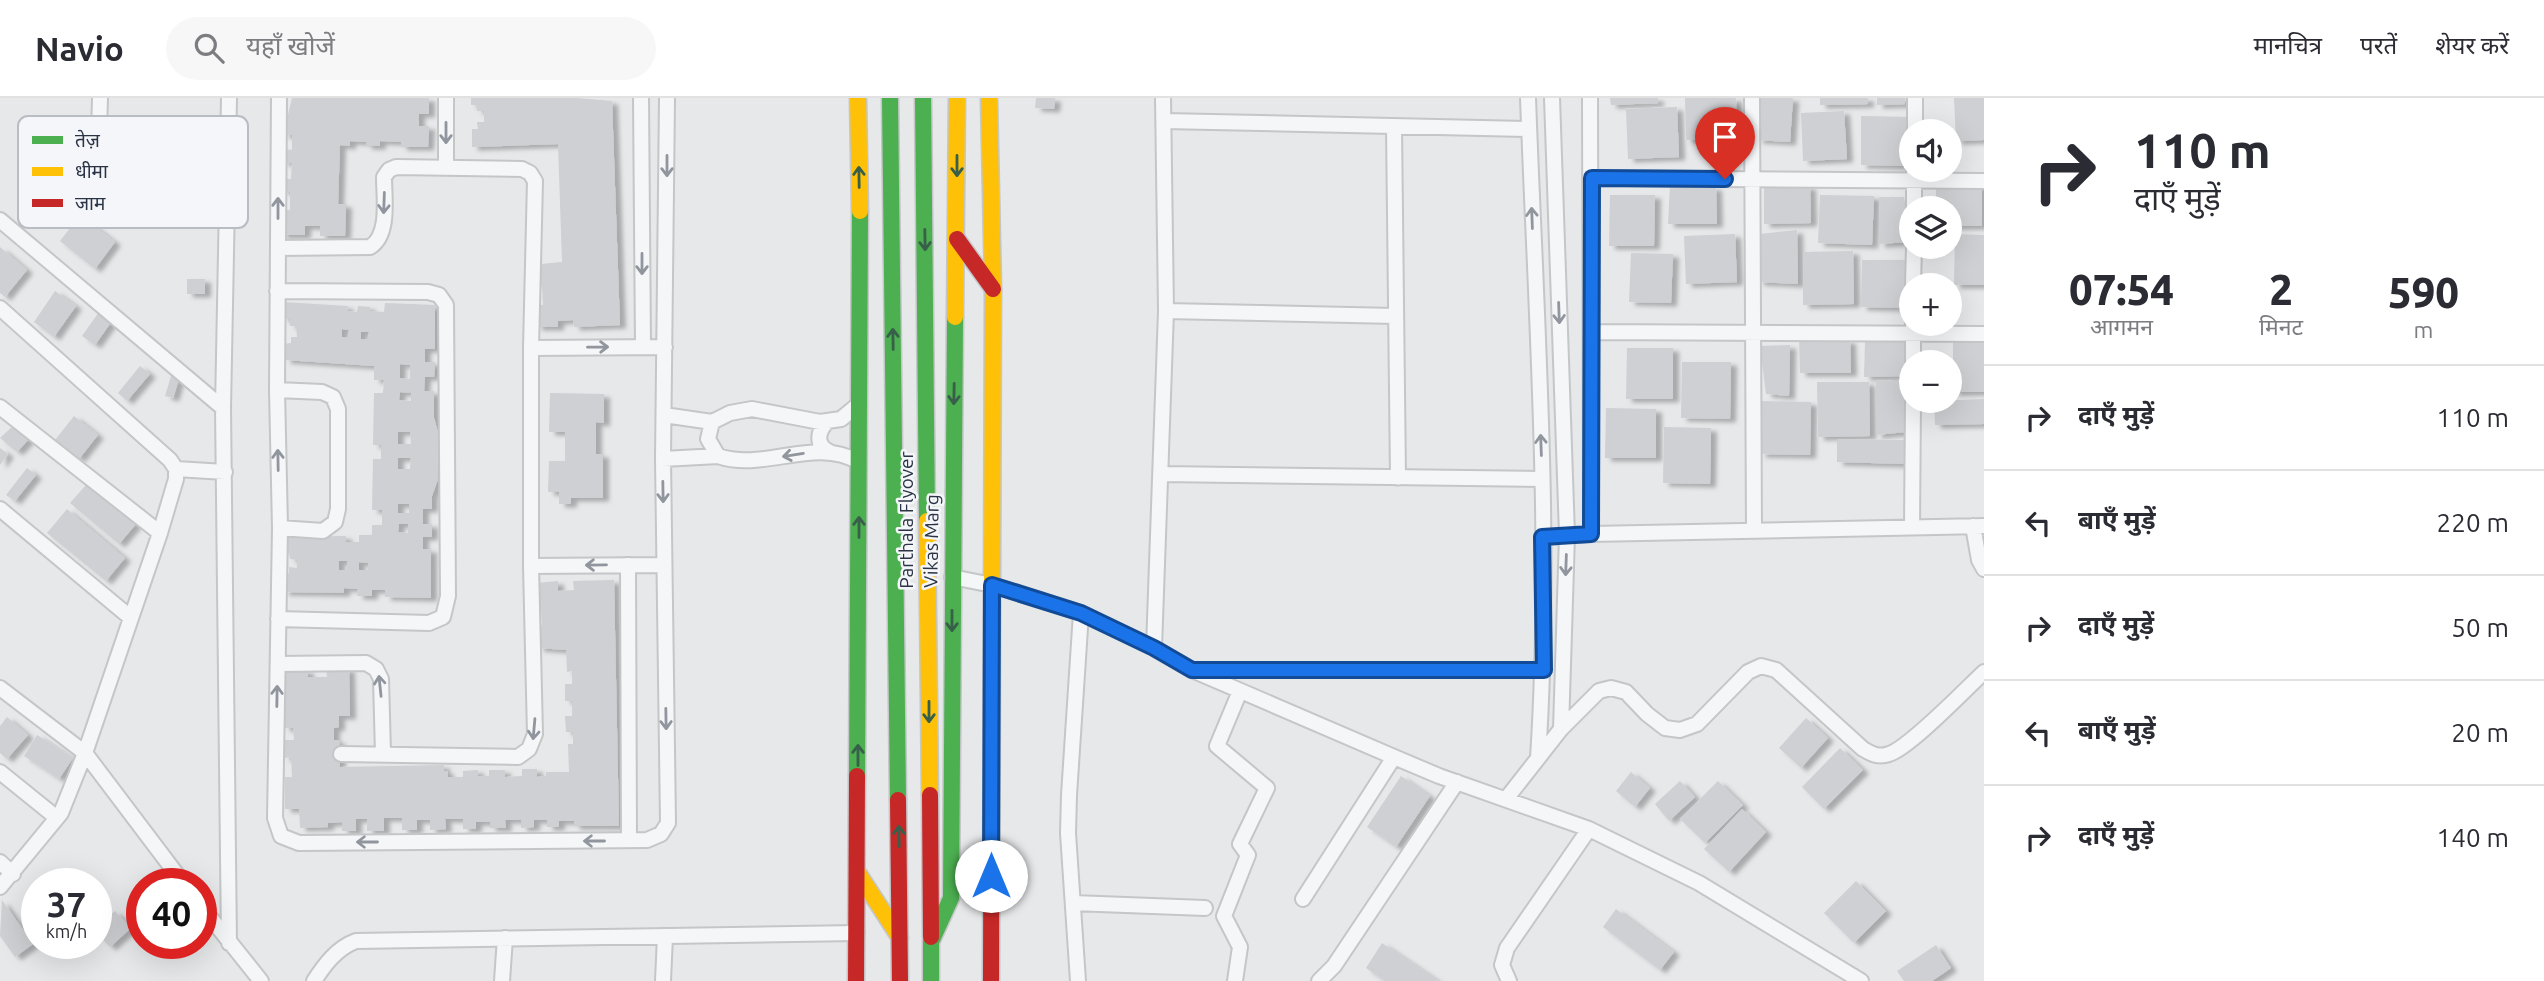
<!DOCTYPE html>
<html lang="hi">
<head>
<meta charset="utf-8">
<style>
  body { margin:0; font-family:Ubuntu,"Noto Sans Devanagari",sans-serif; background:#f7f7f7; color:#2b2b33; height:100vh; display:flex; flex-direction:column; font-size:26px; white-space:nowrap }
  * { box-sizing:border-box; margin:0 }
  p { font-size:23px; color:#7c7c81 }
  .icon { flex:none; width:38px; height:38px; fill:none; stroke:currentColor; stroke-width:2; stroke-linecap:round; stroke-linejoin:round }
  .map { position:relative; flex:1; overflow:hidden }
  .panel { display:flex; flex-direction:column; background:#fff; width:560px }
  .panel>* { flex:none }
  .banner { background:#fff; color:#2b2b33; overflow:hidden }
  .tools { position:absolute; left:1899px; top:21px; display:grid; gap:14px }
  .tools a { display:grid; place-items:center; width:63px; height:63px; border-radius:50%; background:#fff; box-shadow:0 7px 28px #0002; font-size:35px }
  .speed { position:absolute; left:21px; top:770px; display:flex; gap:14px; font-size:35px; font-weight:700; text-align:center }
  .speed>* { display:grid; place-content:center; width:91px; height:91px; border-radius:50%; background:#fff; box-shadow:0 7px 28px #0002; line-height:1 }
  .speed small { font-size:18px; font-weight:400 }
  .speed .limit { border:10px solid #d22; background:#fff; color:#111 }
  .pin { position:absolute; display:grid; place-items:center; width:60px; height:60px; color:#fff; margin:-72px -30px; border-radius:50% 50% 50% 0; rotate:-45deg; box-shadow:0 0 7px #0007 }
  .pin .icon { rotate:45deg }
  .me { position:absolute; width:77px; margin:-38px; rotate:0deg; stroke-linejoin:round; filter:drop-shadow(0 0 5px #0008) }
  .turn { display:flex; align-items:center; gap:24px; height:147px; padding:0 35px; font-size:32px }
  .turn .icon { width:91px; height:91px; stroke-width:2.5 }
  .turn b { display:block; font-size:49px; line-height:60px }
  .eta { display:flex; justify-content:space-evenly; align-items:center; height:119px; text-align:center }
  .eta b { font-size:42px; font-weight:800; line-height:49px }
  ul { padding:0; list-style:none }
  li { display:flex; align-items:center; gap:21px; height:105px; padding:0 35px; border-top:2px solid #e1e1e2 }
  li div { flex:1 }
  li b { display:block; font-size:26px }
  li em { font-style:normal }
  header { display:flex; align-items:center; gap:42px; box-sizing:border-box; height:98px; padding:0 35px; background:#fff; border-bottom:2px solid #e1e1e2 }
  header strong { font-size:33px }
  nav { display:flex; gap:38px; margin-inline-start:auto; font-size:24px }
  .search { width:490px; height:63px; background:#f7f7f7; display:flex; align-items:center; gap:18px; box-sizing:border-box; padding:0 24px; border-radius:38px; color:#7c7c81; font-size:26px }
  main { display:flex; flex:1; min-height:0 }
  .map>svg:first-child { display:block }
  .building { fill:#ced0d3; fill-rule:evenodd; filter:url(#shadow) }
  .lines { fill:none; stroke-linecap:round; stroke-linejoin:round }
  .street-casing { stroke:#c4c6c8; stroke-width:18 }
  .fast-casing { stroke:#c4c6c8; stroke-width:19 }
  .slow-casing { stroke:#c4c6c8; stroke-width:19 }
  .jam-casing { stroke:#c4c6c8; stroke-width:19 }
  .street { stroke:#f5f6f7; stroke-width:14 }
  .fast { stroke:#4caf50; stroke-width:16 }
  .slow { stroke:#ffc107; stroke-width:16 }
  .jam { stroke:#c62828; stroke-width:16 }
  .oneway { stroke:#90959e }
  .oneway2 { stroke:#375f49 }
  .route-casing { stroke:#114b97; stroke-width:18 }
  .route { stroke:#1a73e8; stroke-width:12 }
  .labels { text-anchor:middle; dominant-baseline:central; stroke-width:5; stroke-linejoin:round; paint-order:stroke }
  .street-label { font-size:19px; fill:#2b3445; stroke:#f4f6f9 }
  .key { fill:#f4f6f9; stroke:#b8bcc3; stroke-width:2 }
  .key-label { font-size:19px; fill:#2b3445 }
</style>
</head>
<body>
<header>
<strong>Navio</strong>
<div class="search"><svg class="icon" aria-label="search" viewBox="0 0 24 24"><circle cx="10" cy="10" r="6"/><path d="M15 15l6 6"/></svg>यहाँ खोजें</div>
<nav><a>मानचित्र</a><a>परतें</a><a>शेयर करें</a></nav>
</header>
<main>
<div class="map">
<svg width="1984" height="883" viewBox="0 0 1984 883">
  <defs>
    <filter id="shadow"><feDropShadow dx="6" dy="3.5" stdDeviation="2" flood-color="#0004"/></filter>
  </defs>
  <rect width="100%" height="100%" fill="#e6e8ea"/>
  <!-- building -->
  <path class="building" d="M 292,0 L 429,0 L 429,16 L 419,16 L 419,28 L 429,28 L 428,49 L 401,49 L 401,44 L 380,43 L 380,48 L 366,48 L 366,44 L 350,43 L 350,48 L 340,47 L 338,106 L 346,106 L 345,138 L 320,138 L 320,128 L 305,128 L 305,137 L 281,137 L 281,112 L 290,112 L 290,94 L 282,93 L 282,81 L 291,81 L 292,65 L 283,65 L 283,51 L 292,52 L 292,37 L 283,37 Z
    M 471,0 L 576,0 L 612,3 L 620,227 L 574,229 L 573,222 L 558,223 L 558,229 L 536,229 L 537,207 L 543,207 L 542,188 L 538,186 L 541,166 L 562,164 L 558,46 L 472,49 L 472,31 L 478,31 L 477,24 L 484,24 L 484,13 L 477,13 L 477,7 L 471,7 Z
    M 1036,0 L 1055,0 L 1054,11 L 1035,10 Z
    M 1610,0 L 1658,0 L 1658,5 L 1611,7 Z
    M 1685,0 L 1736,0 L 1737,40 L 1686,42 Z
    M 1759,0 L 1793,0 L 1790,44 L 1757,42 Z
    M 1820,0 L 1868,0 L 1868,6 L 1820,7 Z
    M 1877,0 L 1905,0 L 1905,6 L 1877,7 Z
    M 1954,0 L 1984,0 L 1984,42 L 1956,43 Z
    M 1677,9 L 1679,59 L 1628,61 L 1626,11 Z
    M 1844,13 L 1847,61 L 1803,63 L 1801,15 Z
    M 1861,18 L 1909,19 L 1908,68 L 1861,67 Z
    M 1982,86 L 1982,128 L 1950,128 L 1950,110 L 1936,110 L 1936,90 Z
    M 1670,87 L 1716,89 L 1717,126 L 1668,126 Z
    M 1764,87 L 1810,88 L 1811,125 L 1764,126 Z
    M 1610,97 L 1655,97 L 1654,148 L 1609,148 Z
    M 1820,97 L 1874,98 L 1872,147 L 1818,145 Z
    M 1879,99 L 1904,99 L 1908,144 L 1879,146 Z
    M 80,117 L 115,144 L 95,171 L 60,143 Z
    M 1797,132 L 1798,186 L 1758,184 L 1759,136 Z
    M 1735,136 L 1737,184 L 1686,186 L 1684,138 Z
    M 1955,136 L 1984,137 L 1984,187 L 1954,187 Z
    M 0,149 L 27,172 L 5,199 L 0,195 Z
    M 1853,153 L 1854,206 L 1803,207 L 1803,154 Z
    M 1631,155 L 1673,156 L 1671,205 L 1629,204 Z
    M 1862,162 L 1909,162 L 1908,210 L 1861,209 Z
    M 187,181 L 205,181 L 205,196 L 187,196 Z
    M 55,193 L 76,208 L 54,239 L 34,224 Z
    M 282,204 L 348,208 L 347,213 L 357,214 L 358,208 L 370,209 L 370,213 L 384,214 L 385,205 L 435,207 L 435,251 L 425,251 L 425,264 L 435,264 L 434,279 L 425,279 L 424,293 L 434,293 L 434,320 L 438,334 L 438,381 L 432,398 L 432,411 L 423,411 L 423,426 L 432,426 L 432,439 L 423,439 L 423,451 L 431,451 L 431,500 L 385,499 L 385,492 L 372,492 L 372,498 L 357,498 L 358,491 L 344,490 L 344,495 L 283,494 L 285,475 L 289,475 L 289,469 L 297,470 L 297,462 L 290,461 L 290,455 L 284,454 L 285,439 L 346,438 L 346,444 L 359,444 L 359,437 L 372,437 L 372,427 L 382,427 L 382,412 L 372,412 L 373,361 L 381,361 L 381,347 L 373,347 L 374,295 L 383,295 L 384,282 L 374,282 L 374,268 L 285,262 L 284,246 L 291,245 L 291,239 L 297,239 L 296,228 L 290,228 L 290,221 L 283,221 ZM 342,231 L 349,232 L 348,240 L 342,239 ZM 361,234 L 369,234 L 368,241 L 361,241 ZM 400,266 L 410,267 L 410,281 L 400,280 ZM 400,294 L 411,295 L 411,303 L 399,302 ZM 398,334 L 410,334 L 411,346 L 398,346 ZM 398,360 L 411,360 L 410,371 L 398,371 ZM 398,406 L 409,406 L 409,415 L 398,415 ZM 399,426 L 408,426 L 408,435 L 398,434 ZM 339,463 L 347,463 L 347,472 L 339,472 ZM 359,464 L 368,465 L 368,472 L 359,472 Z
    M 99,214 L 112,223 L 95,247 L 82,238 Z
    M 1799,241 L 1850,242 L 1851,275 L 1800,275 Z
    M 1903,241 L 1908,278 L 1864,279 L 1865,244 Z
    M 1984,242 L 1984,294 L 1953,294 L 1953,243 Z
    M 1790,247 L 1789,298 L 1766,296 L 1760,248 Z
    M 1627,250 L 1673,250 L 1673,301 L 1626,301 Z
    M 1682,264 L 1731,264 L 1730,321 L 1681,320 Z
    M 140,268 L 150,276 L 127,303 L 118,295 Z
    M 171,278 L 179,280 L 173,300 L 165,298 Z
    M 1876,282 L 1908,284 L 1906,334 L 1876,337 Z
    M 1817,284 L 1869,284 L 1870,338 L 1818,339 Z
    M 550,295 L 604,296 L 604,325 L 596,324 L 596,356 L 603,356 L 603,400 L 571,400 L 571,406 L 559,406 L 559,394 L 548,394 L 549,363 L 565,363 L 565,334 L 549,334 Z
    M 1984,301 L 1984,326 L 1935,327 L 1934,303 Z
    M 1761,303 L 1811,304 L 1810,357 L 1760,356 Z
    M 1606,310 L 1656,311 L 1656,360 L 1605,360 Z
    M 74,318 L 98,337 L 79,361 L 55,342 Z
    M 13,328 L 29,341 L 17,354 L 0,340 Z
    M 1664,329 L 1711,330 L 1710,386 L 1663,385 Z
    M 1837,341 L 1904,342 L 1904,366 L 1837,364 Z
    M 0,350 L 8,356 L 0,367 Z
    M 27,370 L 36,377 L 15,403 L 6,397 Z
    M 86,387 L 136,426 L 119,446 L 70,405 Z
    M 67,411 L 125,460 L 106,483 L 47,435 Z
    M 614,482 L 619,728 L 574,728 L 574,723 L 559,723 L 559,729 L 547,729 L 547,722 L 534,722 L 534,729 L 521,730 L 521,722 L 505,722 L 506,730 L 490,730 L 490,724 L 476,724 L 476,731 L 463,731 L 463,721 L 445,721 L 446,731 L 430,732 L 430,722 L 417,722 L 417,732 L 402,732 L 402,720 L 384,720 L 384,733 L 367,733 L 367,721 L 356,721 L 356,733 L 342,733 L 342,724 L 328,725 L 328,729 L 300,730 L 299,711 L 285,711 L 285,679 L 292,679 L 291,659 L 284,660 L 284,642 L 294,642 L 293,630 L 284,630 L 283,572 L 308,572 L 308,579 L 327,579 L 326,571 L 349,570 L 350,618 L 339,618 L 339,629 L 334,630 L 334,642 L 339,642 L 340,669 L 444,667 L 444,673 L 448,673 L 448,679 L 463,679 L 463,673 L 478,672 L 478,678 L 489,678 L 489,672 L 505,672 L 505,679 L 522,678 L 522,671 L 537,671 L 537,679 L 546,678 L 546,674 L 569,674 L 568,646 L 573,646 L 573,634 L 566,634 L 565,618 L 572,618 L 572,603 L 565,603 L 565,586 L 572,586 L 572,573 L 567,574 L 566,552 L 538,550 L 537,528 L 542,527 L 541,509 L 537,508 L 536,485 L 558,483 L 558,493 L 574,492 L 573,483 Z
    M 7,619 L 28,637 L 7,661 L 0,655 L 0,628 Z
    M 1806,620 L 1828,640 L 1801,670 L 1779,650 Z
    M 37,637 L 73,660 L 59,681 L 24,658 Z
    M 1840,650 L 1863,672 L 1824,711 L 1802,689 Z
    M 1631,674 L 1650,690 L 1635,709 L 1616,693 Z
    M 1401,678 L 1430,698 L 1396,749 L 1367,729 Z
    M 1680,683 L 1695,699 L 1669,723 L 1655,706 Z
    M 1718,683 L 1743,707 L 1705,745 L 1680,721 Z
    M 1742,711 L 1766,734 L 1729,774 L 1704,751 Z
    M 1856,783 L 1886,813 L 1854,845 L 1824,815 Z
    M 2,802 L 33,846 L 15,859 L 0,838 Z
    M 1616,811 L 1674,854 L 1660,872 L 1603,829 Z
    M 115,813 L 131,830 L 110,849 L 96,834 L 96,830 Z
    M 1382,845 L 1438,883 L 1385,883 L 1366,870 Z
    M 1936,847 L 1951,870 L 1932,883 L 1904,883 L 1897,873 Z"/>
  <g class="lines">
    <!-- street casing -->
    <g class="street-casing">
      <path id="street" d="M 229,0 L 223,310 L 229,845
        M 279,0 L 277,292 L 280,430 L 275,720 L 281,738 L 299,745 L 647,742 L 661,736 L 668,725 L 663,361 L 667,0
        M 641,0 L 643,248
        M 1528,0 C 1536,220 1552,441 1538,660
        M 1552,0 L 1567,437 L 1561,631
        M 1590,0 L 1591,436
        M 1752,0 L 1754,433
        M 1164,23 L 1529,31
        M 1394,28 L 1398,380
        M 1915,33 L 1915,0
        M 446,70 L 446,0
        M 1592,80 L 1984,83
        M 97,106 L 100,0
        M 1914,110 L 1914,72
        M 0,122 L 223,310
        M 278,150 L 370,149 C 390,137 384,100 384,79 L 389,72 L 396,69 L 522,71 L 530,75 L 535,83 L 531,250 L 531,468
        M 1913,187 L 1914,149
        M 277,193 L 428,194 L 439,197 L 446,207 L 448,498 L 443,519 L 429,525 L 278,521
        M 0,210 L 170,362 L 176,371 L 176,381 L 160,435 L 85,655 L 61,715 L 0,789
        M 1166,213 L 1396,218
        M 1592,234 L 1984,236
        M 531,250 L 665,249
        M 1913,264 L 1913,226
        M 277,292 L 322,294 L 333,299 L 338,311 L 338,411 L 335,424 L 323,433 L 280,430
        M 0,309 L 160,435
        M 664,317 L 712,324
        M 828,323 C 817,333 815,348 830,354
        M 663,361 L 718,358
        M 859,364 C 814,338 765,374 718,358 L 708,341 L 712,324 L 730,315 L 752,311 L 820,324 L 841,321 L 859,306
        M 176,371 L 225,374
        M 1161,376 L 1542,381
        M 0,411 L 131,520
        M 1973,428 L 1979,462 L 1984,471
        M 1912,429 L 1913,303
        M 1542,439 L 1591,436 L 1984,428
        M 628,467 L 629,742
        M 952,479 L 992,487 L 1081,515 L 1154,550 L 1192,572 L 1394,659 L 1439,678 L 1589,731 L 1699,785 L 1861,883
        M 1154,550 L 1166,213 L 1163,0
        M 278,566 L 366,565 L 376,571 L 381,581 L 383,656
        M 1199,572 L 1544,572
        M 0,590 L 85,655 L 184,786
        M 341,656 L 518,659 L 529,651 L 535,636 L 531,468 L 664,467
        M 0,674 L 57,720
        M 1506,701 L 1561,631 L 1599,593 L 1611,590 L 1626,594 L 1647,616 L 1665,630 L 1680,632 L 1697,626 L 1748,574 L 1761,568 L 1776,572 L 1863,651 C 1872,656 1878,660 1889,656 C 1909,650 1965,592 1984,574
        M 0,764 L 13,776
        M 1303,801 L 1394,659
        M 1073,805 L 1205,810
        M 201,808 L 261,883
        M 314,883 C 325,866 337,850 356,843 L 857,835
        M 502,883 L 505,840
        M 663,883 L 665,838
        M 1078,883 L 1068,735 L 1069,697 L 1081,515
        M 1235,883 L 1240,849 L 1224,818 L 1248,757 L 1240,746 L 1267,690 L 1217,648 L 1240,593
        M 1319,883 L 1334,868 L 1457,684
        M 1509,883 L 1502,867 L 1507,850 L 1589,731"/>
    </g>
    <!-- fast casing -->
    <g class="fast-casing">
      <path id="fast" d="M 890,0 L 898,702
        M 923,0 L 927,423
        M 857,678 L 860,113
        M 931,883 L 931,844 L 951,800 L 955,219"/>
    </g>
    <!-- slow casing -->
    <g class="slow-casing">
      <path id="slow" d="M 858,0 L 860,113
        M 989,0 L 993,191 L 992,487
        M 955,219 L 957,0
        M 927,423 L 930,697
        M 858,775 L 900,840"/>
    </g>
    <!-- jam casing -->
    <g class="jam-casing">
      <path id="jam" d="M 957,141 L 993,191
        M 930,697 L 931,839
        M 898,702 L 900,883
        M 856,883 L 857,678
        M 991,883 L 992,487"/>
    </g>
    <!-- street -->
    <use href="#street" class="street"/>
    <!-- fast -->
    <use href="#fast" class="fast"/>
    <!-- slow -->
    <use href="#slow" class="slow"/>
    <!-- jam -->
    <use href="#jam" class="jam"/>
  </g>
  <!-- one-way arrows -->
  <defs><path id="oneway-shaft" d="M-6 0H5M1.5-3L5.5 0L1.5 3" fill="none" stroke-width="1.6" stroke-linecap="round" stroke-linejoin="round" transform="scale(1.75)"/></defs>
  <g class="oneway">
    <use href="#oneway-shaft" transform="translate(446 35) rotate(90)"/>
    <use href="#oneway-shaft" transform="translate(667 68) rotate(90)"/>
    <use href="#oneway-shaft" transform="translate(384 105) rotate(92)"/>
    <use href="#oneway-shaft" transform="translate(278 110) rotate(-90)"/>
    <use href="#oneway-shaft" transform="translate(1532 120) rotate(-92)"/>
    <use href="#oneway-shaft" transform="translate(642 166) rotate(90)"/>
    <use href="#oneway-shaft" transform="translate(1559 215) rotate(88)"/>
    <use href="#oneway-shaft" transform="translate(598 249) rotate(-1)"/>
    <use href="#oneway-shaft" transform="translate(1541 347) rotate(-92)"/>
    <use href="#oneway-shaft" transform="translate(793 357) rotate(171)"/>
    <use href="#oneway-shaft" transform="translate(278 362) rotate(-91)"/>
    <use href="#oneway-shaft" transform="translate(663 394) rotate(89)"/>
    <use href="#oneway-shaft" transform="translate(596 467) rotate(179)"/>
    <use href="#oneway-shaft" transform="translate(1566 467) rotate(92)"/>
    <use href="#oneway-shaft" transform="translate(380 588) rotate(-96)"/>
    <use href="#oneway-shaft" transform="translate(277 598) rotate(-89)"/>
    <use href="#oneway-shaft" transform="translate(666 621) rotate(89)"/>
    <use href="#oneway-shaft" transform="translate(534 631) rotate(95)"/>
    <use href="#oneway-shaft" transform="translate(594 743) rotate(180)"/>
    <use href="#oneway-shaft" transform="translate(367 744) rotate(180)"/>
  </g>
  <g class="oneway2">
    <use href="#oneway-shaft" transform="translate(957 68) rotate(90)"/>
    <use href="#oneway-shaft" transform="translate(859 79) rotate(-91)"/>
    <use href="#oneway-shaft" transform="translate(925 142) rotate(89)"/>
    <use href="#oneway-shaft" transform="translate(893 241) rotate(-91)"/>
    <use href="#oneway-shaft" transform="translate(954 296) rotate(91)"/>
    <use href="#oneway-shaft" transform="translate(859 429) rotate(-90)"/>
    <use href="#oneway-shaft" transform="translate(952 523) rotate(90)"/>
    <use href="#oneway-shaft" transform="translate(929 614) rotate(90)"/>
    <use href="#oneway-shaft" transform="translate(858 657) rotate(-90)"/>
    <use href="#oneway-shaft" transform="translate(899 738) rotate(-91)"/>
  </g>
  <g class="lines">
    <!-- route casing -->
    <g class="route-casing">
      <path id="route" d="M 991,778 L 992,487 L 1081,515 L 1154,550 L 1192,572 L 1544,572 L 1542,439 L 1591,436 L 1592,80 L 1725,81"/>
    </g>
    <!-- route -->
    <use href="#route" class="route"/>
  </g>
  <g class="labels">
    <!-- street labels -->
    <g class="street-label">
      <text transform="translate(906 422) rotate(-90)">Parthala Flyover</text>
      <text transform="translate(931 443) rotate(-89)">Vikas Marg</text>
    </g>
  </g>
  <!-- legend -->
  <rect x="18" y="18" width="230" height="112" rx="10" class="key"/>
  <rect x="32" y="38" width="31" height="8" fill="#4caf50"/>
  <rect x="32" y="69" width="31" height="9" fill="#ffc107"/>
  <rect x="32" y="101" width="31" height="8" fill="#c62828"/>
  <g class="key-label">
    <text x="75" y="49">तेज़</text>
    <text x="75" y="80">धीमा</text>
    <text x="75" y="112">जाम</text>
  </g>
</svg>
<div class="tools">
<a><svg class="icon" aria-label="sound" viewBox="0 0 24 24"><path d="M4 9h4l5-4v14l-5-4H4zM17 9q2 3 0 6"/></svg></a>
<a><svg class="icon" aria-label="layers" viewBox="0 0 24 24"><path d="M12 4l9 5-9 5-9-5zM3 14l9 5 9-5"/></svg></a>
<a>+</a>
<a>−</a>
</div>
<div class="speed"><div>37<small>km/h</small></div><div class="limit">40</div></div>
<div class="pin" style="left:1725px;top:81px;background:#d93025"><svg class="icon" aria-label="arrive" viewBox="0 0 24 24"><path d="M6 21V4h12l-3 4 3 4H6"/></svg></div>
<svg class="me" style="left:991px;top:778px" viewBox="-20 -20 40 40"><circle r="19" fill="#fff"/><path d="M0-13L10 11 0 6-10 11z" fill="#1a73e8"/></svg>
</div>
<section class="panel">
<div class="banner">
<div class="turn"><svg class="icon" aria-label="right" viewBox="0 0 24 24"><path d="M7 20v-9h11M14 6l5 5-5 5"/></svg><div><b>110 m</b>दाएँ मुड़ें</div></div>
</div>
<div class="eta">
<div><b>07:54</b><p>आगमन</p></div>
<div><b>2</b><p>मिनट</p></div>
<div><b>590</b><p>m</p></div>
</div>
<ul>
<li><svg class="icon" aria-label="right" viewBox="0 0 24 24"><path d="M7 20v-9h11M14 6l5 5-5 5"/></svg><div><b>दाएँ मुड़ें</b></div><em>110 m</em></li>
<li><svg class="icon" aria-label="left" viewBox="0 0 24 24"><path d="M17 20v-9H6M10 6l-5 5 5 5"/></svg><div><b>बाएँ मुड़ें</b></div><em>220 m</em></li>
<li><svg class="icon" aria-label="right" viewBox="0 0 24 24"><path d="M7 20v-9h11M14 6l5 5-5 5"/></svg><div><b>दाएँ मुड़ें</b></div><em>50 m</em></li>
<li><svg class="icon" aria-label="left" viewBox="0 0 24 24"><path d="M17 20v-9H6M10 6l-5 5 5 5"/></svg><div><b>बाएँ मुड़ें</b></div><em>20 m</em></li>
<li><svg class="icon" aria-label="right" viewBox="0 0 24 24"><path d="M7 20v-9h11M14 6l5 5-5 5"/></svg><div><b>दाएँ मुड़ें</b></div><em>140 m</em></li>
</ul>
</section>
</main>
</body>
</html>
